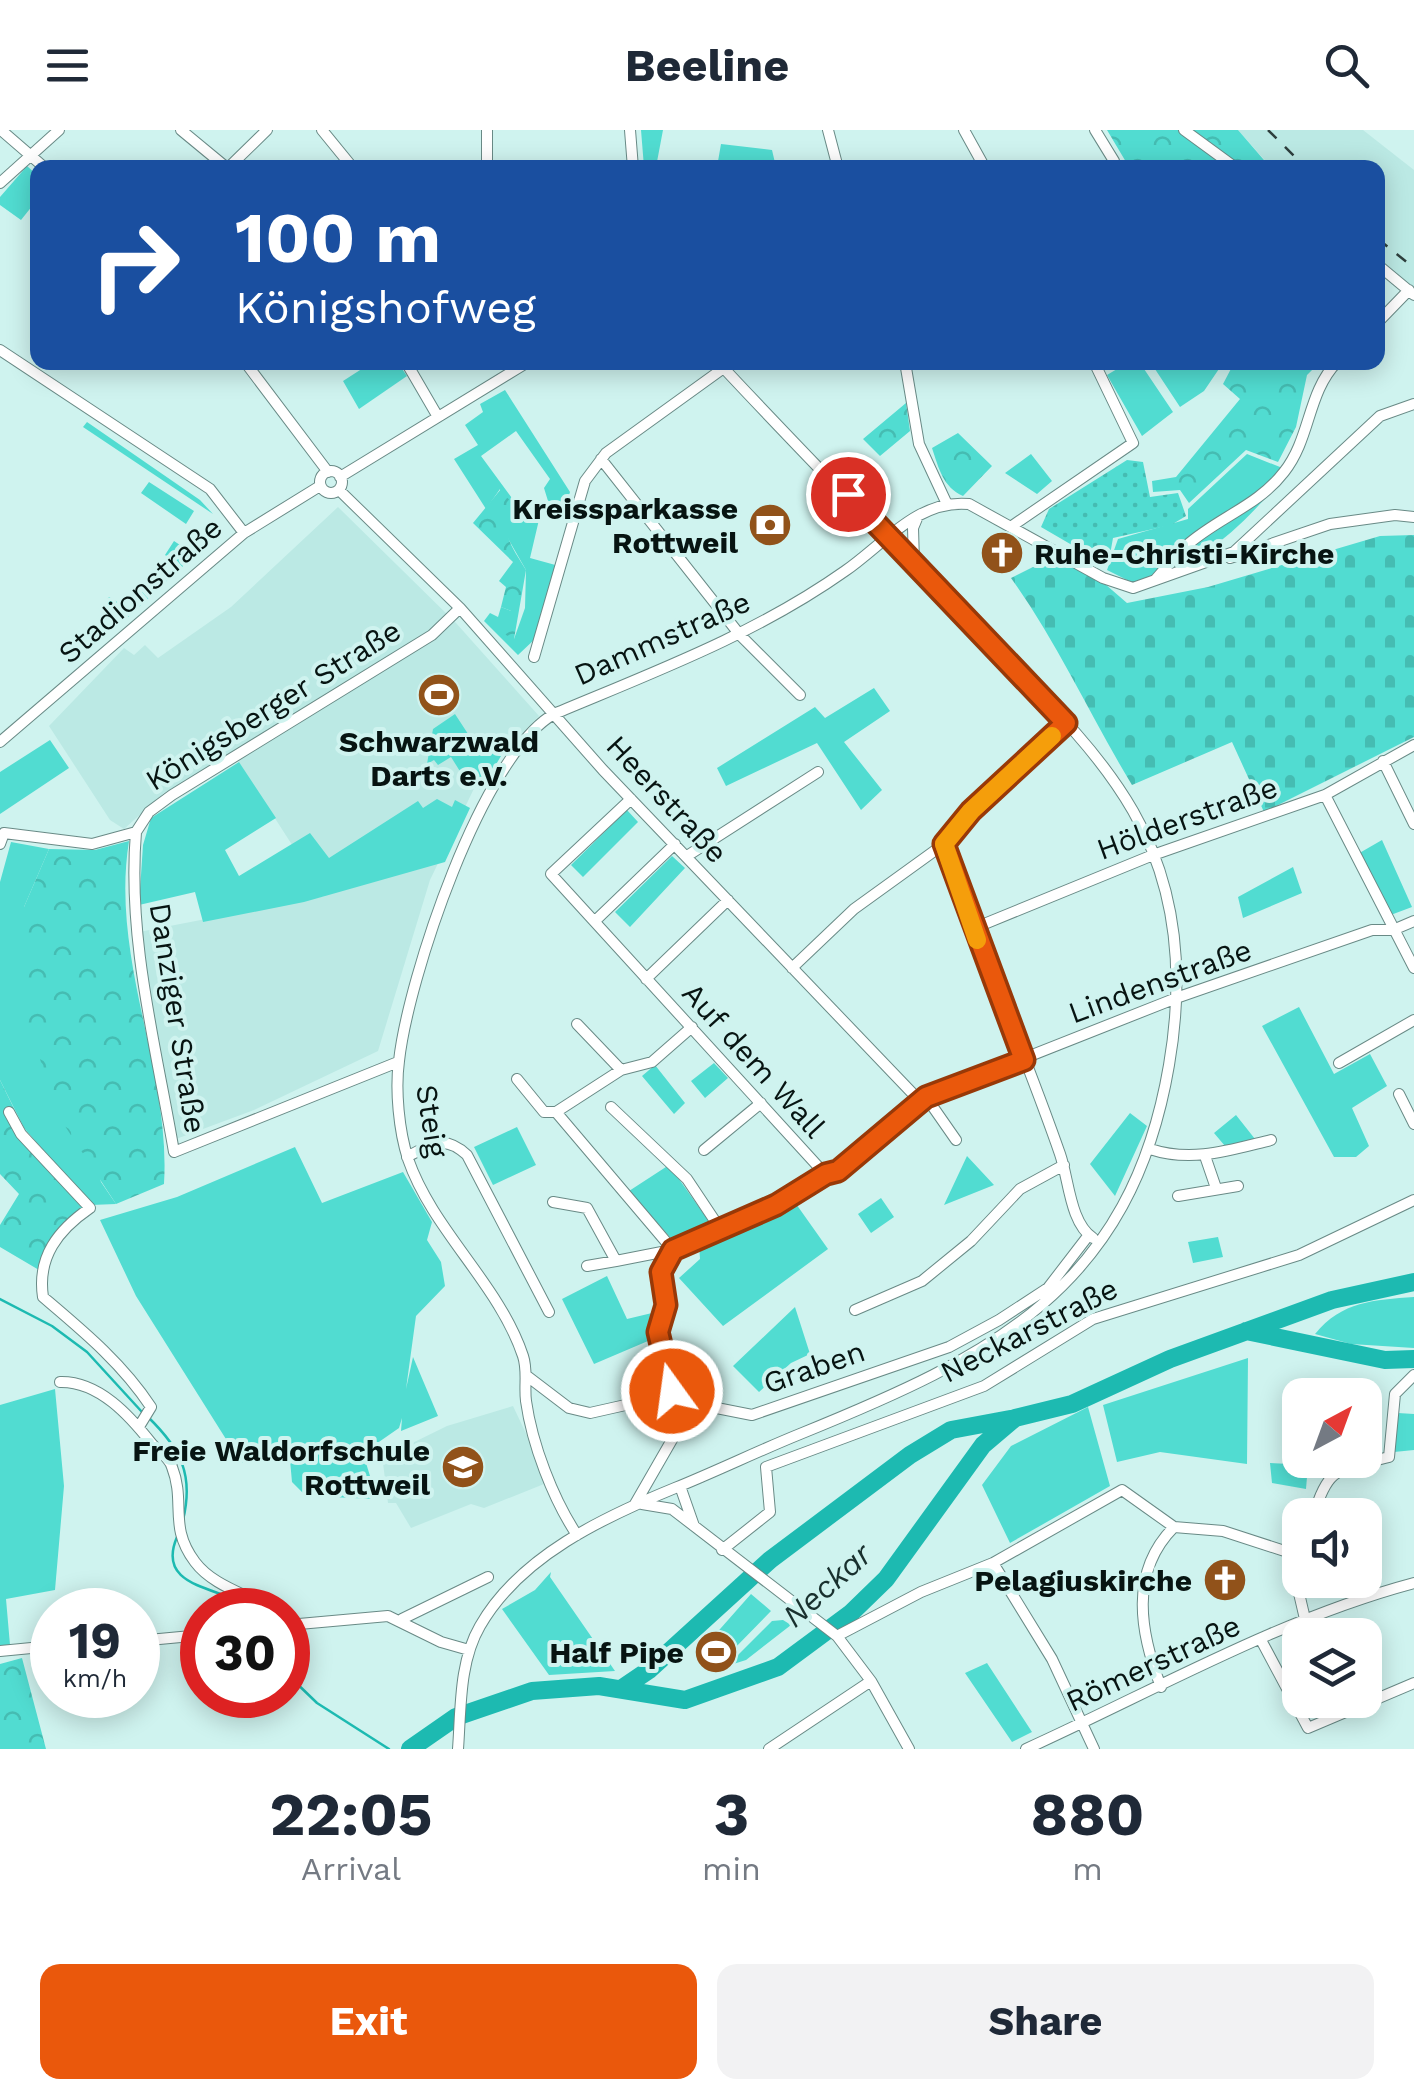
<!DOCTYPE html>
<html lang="en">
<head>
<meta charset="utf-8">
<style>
  body { margin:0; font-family:"Work Sans",sans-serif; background:#f2f2f3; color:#1f2937; height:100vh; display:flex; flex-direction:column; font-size:38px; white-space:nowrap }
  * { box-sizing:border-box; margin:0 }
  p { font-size:32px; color:#747a83 }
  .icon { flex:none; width:55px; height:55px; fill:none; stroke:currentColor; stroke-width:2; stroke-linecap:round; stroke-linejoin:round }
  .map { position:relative; height:1619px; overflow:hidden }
  .panel { display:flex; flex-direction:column; background:#fff; flex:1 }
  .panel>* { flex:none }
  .top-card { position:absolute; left:30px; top:30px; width:1355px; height:210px; border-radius:20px; box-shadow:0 5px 25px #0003; background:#1a4fa0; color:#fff; overflow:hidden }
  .needle { width:65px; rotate:41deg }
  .fabs { position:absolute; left:1282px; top:1248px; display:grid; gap:20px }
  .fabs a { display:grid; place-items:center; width:100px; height:100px; border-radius:20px; background:#fff; box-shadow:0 5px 25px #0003; font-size:50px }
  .speed { position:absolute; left:30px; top:1458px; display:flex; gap:20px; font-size:50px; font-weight:700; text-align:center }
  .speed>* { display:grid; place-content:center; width:130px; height:130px; border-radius:50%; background:#fff; box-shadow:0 5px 25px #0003; line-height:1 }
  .speed small { font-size:25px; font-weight:400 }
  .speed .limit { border:15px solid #d22; background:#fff; color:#111 }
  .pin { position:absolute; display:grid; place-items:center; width:85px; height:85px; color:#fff; margin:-42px; border:5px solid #fff; border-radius:50%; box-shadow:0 2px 10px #0007 }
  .me { position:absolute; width:110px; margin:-55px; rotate:346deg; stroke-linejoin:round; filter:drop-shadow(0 0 8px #0008) }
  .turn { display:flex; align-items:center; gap:35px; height:210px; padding:0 40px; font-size:45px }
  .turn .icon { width:130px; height:130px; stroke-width:2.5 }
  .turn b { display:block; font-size:70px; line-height:85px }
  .eta { display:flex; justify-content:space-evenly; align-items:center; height:170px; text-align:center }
  .eta b { font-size:60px; font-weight:700; line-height:70px }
  .action { display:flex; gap:20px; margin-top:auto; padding:20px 40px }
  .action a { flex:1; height:115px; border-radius:20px; background:#ea580c; color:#fff; font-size:40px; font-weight:700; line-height:115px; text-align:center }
  .action a+a { background:#f2f2f3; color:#1f2937 }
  header { display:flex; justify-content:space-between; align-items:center; height:130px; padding:0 40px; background:#fff; font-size:45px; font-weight:700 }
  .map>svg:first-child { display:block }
  .built { fill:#bbe9e4 }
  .grass { fill:#51dcd1 }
  .forest { fill:url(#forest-crowns) }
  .cemetery { fill:url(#cemetery-stones) }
  .garden { fill:url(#garden-dots) }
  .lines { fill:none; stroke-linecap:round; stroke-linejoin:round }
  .stream { stroke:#1dbab1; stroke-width:2.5 }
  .river { stroke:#1dbab1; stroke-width:18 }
  .minor-casing { stroke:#698a86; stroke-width:12 }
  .minor { stroke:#fff; stroke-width:10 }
  .rail { stroke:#2e3f3d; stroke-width:2.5; stroke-dasharray:12 12; stroke-linecap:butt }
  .route-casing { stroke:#983908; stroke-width:25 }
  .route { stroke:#ea580c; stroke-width:18 }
  .slow { stroke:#f59e0b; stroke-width:18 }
  .labels { text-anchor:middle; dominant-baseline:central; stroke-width:8; stroke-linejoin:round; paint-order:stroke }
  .poi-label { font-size:30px; font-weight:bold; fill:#071412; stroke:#cff3ef; text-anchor:end }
  .street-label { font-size:30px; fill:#071412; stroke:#cff3ef }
  .water-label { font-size:32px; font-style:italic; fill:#19302e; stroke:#cff3ef }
</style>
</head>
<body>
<header><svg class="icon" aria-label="menu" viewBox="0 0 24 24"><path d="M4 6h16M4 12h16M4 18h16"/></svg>Beeline<svg class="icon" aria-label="search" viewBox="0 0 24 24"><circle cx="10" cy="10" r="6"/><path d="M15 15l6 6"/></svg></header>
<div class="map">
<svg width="1414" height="1619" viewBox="0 0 1414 1619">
  <defs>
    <pattern id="forest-crowns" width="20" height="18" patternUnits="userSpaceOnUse" patternTransform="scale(2.5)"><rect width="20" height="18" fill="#51dcd1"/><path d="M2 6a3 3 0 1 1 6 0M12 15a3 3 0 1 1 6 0" fill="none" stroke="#45bcb2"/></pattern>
    <pattern id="cemetery-stones" width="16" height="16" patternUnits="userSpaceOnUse" patternTransform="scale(2.5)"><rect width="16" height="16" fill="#51dcd1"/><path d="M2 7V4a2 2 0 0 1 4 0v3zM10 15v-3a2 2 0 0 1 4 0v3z" fill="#45bcb2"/></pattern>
    <pattern id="garden-dots" width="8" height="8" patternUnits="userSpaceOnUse" patternTransform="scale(2.5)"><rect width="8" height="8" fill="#51dcd1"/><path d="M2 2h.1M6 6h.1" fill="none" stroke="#45bcb2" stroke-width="1.8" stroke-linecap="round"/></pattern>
  </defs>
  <rect width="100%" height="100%" fill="#cff3ef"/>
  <!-- built -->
  <path class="built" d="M 1238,0 L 1363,0 L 1414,40 L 1414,162 L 1378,129 L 1378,38 L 1271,37 Z
    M 338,377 L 456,493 L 539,586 L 480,646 L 430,750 L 378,921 L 254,980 L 176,1009 L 139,802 L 325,766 L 233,623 L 164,663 L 124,699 L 110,690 L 49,596 L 124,518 L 134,525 L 145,515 L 158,528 L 231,477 Z
    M 513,1276 L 549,1352 L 484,1378 L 471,1374 L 411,1398 L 396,1373 L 388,1373 L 383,1333 L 390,1324 L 447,1296 Z"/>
  <!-- grass -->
  <path class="grass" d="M 641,0 L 663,0 L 656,37 L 644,37 Z
    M 721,14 L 772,20 L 776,37 L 717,37 Z
    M 27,36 L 37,45 L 37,70 L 21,90 L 0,75 L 0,67 Z
    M 371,233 L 398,233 L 407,246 L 359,279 L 343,251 Z
    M 1127,233 L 1140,233 L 1173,282 L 1142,306 L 1107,245 Z
    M 1151,233 L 1223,233 L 1204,261 L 1180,277 Z
    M 505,260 L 570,362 L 566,375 L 548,371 L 544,358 L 550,349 L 516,301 L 481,326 L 520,379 L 532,373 L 542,377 L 530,428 L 559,436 L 536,508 L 518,525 L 484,491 L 490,483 L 498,487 L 501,477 L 511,481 L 514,509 L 525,478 L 526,440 L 506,405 L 500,359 L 486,379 L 454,329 L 478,315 L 465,295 L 483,282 L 480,274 Z
    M 87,292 L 200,370 L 213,384 L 83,297 Z
    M 1031,324 L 1052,351 L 1037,364 L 1005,343 Z
    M 1247,324 L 1290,341 C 1238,399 1211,430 1135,454 L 1107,440 L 1118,409 L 1188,389 L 1188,379 Z
    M 149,352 L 194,381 L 186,394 L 141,363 Z
    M 174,411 L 195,425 L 125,490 L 103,476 L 109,467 L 132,481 L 154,441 L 166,448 L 176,433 L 165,425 Z
    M 874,558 L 890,581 L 844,612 L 882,660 L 861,680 L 817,613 L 726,656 L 717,638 L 815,577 L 825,588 Z
    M 455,584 L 472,610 L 501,626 L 481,660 L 468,654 L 451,627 L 438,635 L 434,630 L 427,634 L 433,599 Z
    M 50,610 L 69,638 L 0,684 L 0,642 Z
    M 239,632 L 276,688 L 225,720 L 239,746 L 310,703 L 329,728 L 418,671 L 423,678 L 437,669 L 452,677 L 455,670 L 470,678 L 445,732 L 304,772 L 203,792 L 195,762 L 139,775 L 143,715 L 151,688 Z
    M 627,680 L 638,692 L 583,747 L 571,735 Z
    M 1382,710 L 1412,777 L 1388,786 L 1356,725 Z
    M 11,712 L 49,719 L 24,777 L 101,1052 L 116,1074 L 91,1075 L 24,998 L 0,950 L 0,752 Z
    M 672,726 L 685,738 L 630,797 L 615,782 Z
    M 1293,737 L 1302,763 L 1243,788 L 1238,767 Z
    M 1299,877 L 1334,944 L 1370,924 L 1387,956 L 1352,978 L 1369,1016 L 1356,1027 L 1334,1027 L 1262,896 Z
    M 714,933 L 728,948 L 705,968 L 691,951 Z
    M 655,935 L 685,973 L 674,984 L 642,946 Z
    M 1130,983 L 1147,996 L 1115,1066 L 1090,1034 Z
    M 1236,985 L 1255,1009 L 1225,1016 L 1214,1003 Z
    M 517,997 L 536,1035 L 493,1055 L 474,1017 Z
    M 295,1017 L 322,1073 L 403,1042 L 432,1092 L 427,1110 L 441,1132 L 445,1156 L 416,1186 L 406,1259 L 413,1227 L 438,1286 L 401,1301 L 402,1288 L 399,1298 L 363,1323 L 377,1369 L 306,1366 L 292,1352 L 289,1319 L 241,1333 L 136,1166 L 100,1090 L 177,1067 Z
    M 967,1026 L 994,1055 L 944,1075 Z
    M 669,1035 L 713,1097 L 677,1115 L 629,1061 Z
    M 881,1068 L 894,1087 L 871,1103 L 858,1084 Z
    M 794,1071 L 828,1119 L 723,1196 L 679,1148 L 700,1129 L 699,1114 Z
    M 1218,1107 L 1223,1127 L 1193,1133 L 1188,1112 Z
    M 607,1146 L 627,1189 L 652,1183 L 648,1211 L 594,1234 L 562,1169 Z
    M 1414,1167 L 1414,1218 L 1351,1214 L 1315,1204 C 1342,1171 1374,1170 1414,1167 Z
    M 795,1177 L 810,1224 L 791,1233 L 759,1262 L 733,1236 Z
    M 1248,1228 L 1247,1334 L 1160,1322 L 1117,1332 L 1103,1275 Z
    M 55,1259 L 64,1356 L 55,1460 L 6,1469 L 10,1515 L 0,1517 L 0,1275 Z
    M 1088,1277 L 1110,1356 L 1010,1413 L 982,1355 L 1011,1316 Z
    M 1398,1283 L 1414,1284 L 1414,1320 L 1394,1322 Z
    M 1270,1333 L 1308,1335 L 1306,1359 L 1272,1353 Z
    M 551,1442 L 550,1447 L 615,1541 L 549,1545 L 502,1479 L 535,1460 Z
    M 751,1464 L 771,1481 L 730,1523 L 713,1507 Z
    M 783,1490 L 791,1495 L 746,1530 L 727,1536 L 772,1491 Z
    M 987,1533 L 1032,1602 L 1012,1612 L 965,1543 Z"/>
  <!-- forest -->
  <path class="forest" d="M 1107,0 L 1238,0 L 1270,37 L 1129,37 Z
    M 1234,233 L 1319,233 L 1307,245 L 1296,297 L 1278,332 L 1246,320 L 1189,373 L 1180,360 L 1153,362 L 1152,351 L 1176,347 L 1240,269 L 1223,254 Z
    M 906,273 L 910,301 L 880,326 L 863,309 Z
    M 958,303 L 992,336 L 963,366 C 943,357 939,339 932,318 Z
    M 501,359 L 513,375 C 497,400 513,418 526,440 L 514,509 L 502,503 L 511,481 L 501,477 L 506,457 L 499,451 L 513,432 L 473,393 Z
    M 129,711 C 110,829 171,940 164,1054 L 116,1074 L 63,993 L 24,885 L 24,777 L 49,719 L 95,720 Z
    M 0,950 L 24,999 L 91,1075 L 59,1097 L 39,1140 L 0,1117 L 0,1095 L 19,1064 L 0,1044 Z
    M 22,1528 L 46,1619 L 0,1619 L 0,1534 Z"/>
  <!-- cemetery -->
  <path class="cemetery" d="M 1414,405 L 1414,607 L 1264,682 L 1232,612 L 1132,655 C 1090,586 1058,513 1011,448 L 1055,426 L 1105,454 L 1127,473 L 1208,457 L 1380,406 Z"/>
  <!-- garden -->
  <path class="garden" d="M 1127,330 L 1143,332 L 1150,367 L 1178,363 L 1186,386 L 1171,395 L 1113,408 L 1108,436 L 1041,397 L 1049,379 Z"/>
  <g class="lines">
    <!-- stream -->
    <path class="stream" d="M 0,1169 L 52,1196 L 87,1222 L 142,1282
      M 148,1287 C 181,1319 194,1345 183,1390
      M 177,1407 C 154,1461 226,1456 253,1480
      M 288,1545 L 317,1573 L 389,1619"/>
    <!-- river -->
    <path class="river" d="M 1246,1201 L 1385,1230 L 1414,1229
      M 621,1559 L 649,1540 L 770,1430 L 910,1325 L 951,1300 L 1010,1289
      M 410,1619 L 456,1587 L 532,1561 L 599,1556 L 685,1570 L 778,1537 L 851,1483 L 886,1449 L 983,1315 L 1015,1288 L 1072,1274 L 1170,1229 L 1332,1170 L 1414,1152"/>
    <!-- minor casing -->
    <g class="minor-casing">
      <path id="minor" d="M 1,0 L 45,38
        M 181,0 L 227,38
        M 322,0 L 353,38
        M 487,0 L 487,38
        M 630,0 L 633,38
        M 828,0 L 838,38
        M 964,0 L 985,38
        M 1095,0 L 1114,31
        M 1184,0 L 1236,38
        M 228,38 L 267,0
        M 0,53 L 59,0
        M 1378,135 L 1414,165
        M 1378,192 L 1409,160
        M 0,220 L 210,359 L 244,403
        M 245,232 L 328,342
        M 406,232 L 438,287
        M 905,232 L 919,314 L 946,372
        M 601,329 L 740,505 L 800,565
        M320 352a11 11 0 1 1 22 0a11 11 0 1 1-22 0Z
        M 340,347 L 528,232
        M 339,360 L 460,478 L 603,640 L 915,966 L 926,967 L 956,1010
        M 1012,396 L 1133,313 L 1094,232
        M 1230,428 L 1330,394 L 1395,385 L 1414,387
        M 914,433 L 913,398 L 918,386
        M 1155,450 C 1165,439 1175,426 1186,416 C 1217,388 1258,376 1284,342 C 1311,308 1307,263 1337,232
        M 534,527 L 585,351 L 606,323 L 732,232
        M 0,612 L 244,403 L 320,356
        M 1383,631 L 1414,694
        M 1325,665 L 1414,838
        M 631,669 L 551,744 L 825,1044
        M 136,702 C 127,809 156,916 174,1022 L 398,932
        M 0,714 L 4,703 L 92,714 L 136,702 L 149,682 L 172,665 L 432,505 L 460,478
        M 944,714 C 979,819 1024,920 1060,1024 C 1069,1050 1070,1093 1093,1108
        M 687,726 L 818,642
        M 596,790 L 675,714
        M 972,799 L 1153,725 L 1325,665 L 1414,615
        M 792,838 L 854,779 L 944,714 L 971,681 L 1066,593
        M 646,849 L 728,770
        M 577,894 L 621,940
        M 1339,933 L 1414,890
        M 517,949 L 544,982 L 556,982 L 621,940 L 652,932 L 692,897
        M 1399,964 L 1414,994
        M 611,977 L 687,1049 L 721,1100
        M 9,982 L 21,1004 L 90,1078 C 58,1100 37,1127 43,1167 C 83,1201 122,1233 151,1277 L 140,1295
        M 556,982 L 673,1120
        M 1150,1019 C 1192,1033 1230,1020 1271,1010
        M 704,1020 L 761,973
        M 1205,1026 L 1216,1058
        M 407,1027 C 431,1014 445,1004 467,1025 L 549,1182
        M 1178,1066 L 1238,1056
        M 553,1072 L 587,1078 L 616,1131 L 587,1136
        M 616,1131 L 672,1120
        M 855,1180 L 922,1151 L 971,1111 L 1020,1059 L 1064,1035
        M 527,1246 L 569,1278 L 590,1283 L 661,1267 L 752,1285 L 949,1217 L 999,1190 L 1048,1158 L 1088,1106
        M 60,1252 C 99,1251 130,1286 152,1314 C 159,1322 169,1327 172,1337 C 186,1373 168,1396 195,1432 C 213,1456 247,1464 273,1480
        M 683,1274 L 673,1261 L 658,1202 L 666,1175 L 663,1134 L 673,1120 L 776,1075 L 825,1044 L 838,1041 L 926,967 L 1179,867 L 1372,800 L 1393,800 L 1414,791
        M 680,1356 L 694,1396
        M 635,1374 L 677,1301 L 683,1274
        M 642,1374 L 672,1379 L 837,1506 L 871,1551 L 909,1619
        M 1314,1385 C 1328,1334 1341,1340 1389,1327 L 1395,1264 L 1414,1245
        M 577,1405 C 553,1369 532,1314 526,1271 C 524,1256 528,1241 523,1226 C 499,1154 433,1101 408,1029 C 399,1001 395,960 399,931 C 408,849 482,625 554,584 C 654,542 756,504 845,441 C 884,414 918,369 969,374 L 1103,448 L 1133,458 L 1234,422 L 1380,286 L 1414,274
        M 722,1420 L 770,1382 L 766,1337 L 984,1256 L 1093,1189 L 1299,1125 L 1414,1070
        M 993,1433 L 1052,1529 L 1094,1619
        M 1300,1437 L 1298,1459 L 1305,1489
        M 402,1489 L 488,1447
        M 288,1495 L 388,1486 L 441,1512 L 469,1520
        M 837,1506 L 921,1462 L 993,1433 L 1122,1360 L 1174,1397 L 1223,1401 L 1300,1426
        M 1261,1510 L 1308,1598 L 1414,1553
        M 138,1511 L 202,1505
        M 0,1521 L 52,1516
        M 1161,1557 C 1140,1503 1129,1442 1174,1397
        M 458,1619 C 461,1579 459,1532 480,1496 C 520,1426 604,1387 675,1358 C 717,1341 758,1321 800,1304 C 992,1226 1131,1159 1169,935 C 1184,848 1178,759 1133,681 C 1092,610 1030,556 974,498 C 888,410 802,322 718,232
        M 769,1619 L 871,1551
        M 1026,1619 C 1154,1561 1279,1489 1414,1453"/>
    </g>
    <!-- minor -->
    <use href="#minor" class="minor"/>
    <!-- rail -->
    <path class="rail" d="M 1268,0 L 1306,38
      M 1378,109 L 1414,138"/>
  </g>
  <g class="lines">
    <!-- route casing -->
    <g class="route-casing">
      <path id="route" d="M 672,1261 L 658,1202 L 666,1175 L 661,1142 L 673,1120 L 776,1075 L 826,1044 L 838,1041 L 926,967 L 1024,930 L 944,714 L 971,681 L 1066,593 L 848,364"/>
    </g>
    <!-- route -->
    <use href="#route" class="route"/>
    <!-- slow -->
    <path class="slow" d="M 977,810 L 944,714 L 971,681 L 1052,606"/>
  </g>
  <!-- icons -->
  <defs>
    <g id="bank-disc" transform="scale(2.25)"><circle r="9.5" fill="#91521a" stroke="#cff3ef"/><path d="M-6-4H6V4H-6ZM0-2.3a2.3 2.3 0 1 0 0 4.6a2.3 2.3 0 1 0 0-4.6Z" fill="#fff"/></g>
    <g id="church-disc" transform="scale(2.25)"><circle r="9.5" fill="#91521a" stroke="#cff3ef"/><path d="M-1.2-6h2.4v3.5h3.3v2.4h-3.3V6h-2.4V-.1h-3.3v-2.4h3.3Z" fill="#fff"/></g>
    <g id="stadium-disc" transform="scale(2.25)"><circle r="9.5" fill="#91521a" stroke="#cff3ef"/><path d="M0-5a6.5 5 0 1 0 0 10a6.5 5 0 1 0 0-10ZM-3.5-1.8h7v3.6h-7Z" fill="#fff"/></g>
    <g id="school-disc" transform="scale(2.25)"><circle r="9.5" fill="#91521a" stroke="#cff3ef"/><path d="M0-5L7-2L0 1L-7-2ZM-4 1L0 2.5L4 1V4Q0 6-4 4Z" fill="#fff"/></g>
  </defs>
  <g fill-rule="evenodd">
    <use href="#bank-disc" x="770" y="395"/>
    <use href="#church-disc" x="1002" y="423"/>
    <use href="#stadium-disc" x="439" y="565"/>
    <use href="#school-disc" x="463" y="1337"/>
    <use href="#church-disc" x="1225" y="1450"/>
    <use href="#stadium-disc" x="716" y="1522"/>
  </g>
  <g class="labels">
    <!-- poi labels -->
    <g class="poi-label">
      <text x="738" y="378">Kreissparkasse<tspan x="738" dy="34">Rottweil</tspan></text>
      <text x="1034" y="423" text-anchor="start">Ruhe-Christi-Kirche</text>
      <text x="439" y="611" text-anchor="middle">Schwarzwald<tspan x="439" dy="34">Darts e.V.</tspan></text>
      <text x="430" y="1320">Freie Waldorfschule<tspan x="430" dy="34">Rottweil</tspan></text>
      <text x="1192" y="1450">Pelagiuskirche</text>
      <text x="684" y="1522">Half Pipe</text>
    </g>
    <!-- street labels -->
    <g class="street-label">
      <text transform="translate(140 460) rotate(-41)">Stadionstraße</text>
      <text transform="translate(662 508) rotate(-24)">Dammstraße</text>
      <text transform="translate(273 575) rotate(-32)">Königsberger Straße</text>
      <text transform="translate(667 669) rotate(47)">Heerstraße</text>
      <text transform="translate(1187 688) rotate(-20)">Hölderstraße</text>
      <text transform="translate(1160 851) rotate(-20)">Lindenstraße</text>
      <text transform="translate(178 888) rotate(81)">Danziger Straße</text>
      <text transform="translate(754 930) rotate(48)">Auf dem Wall</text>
      <text transform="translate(432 991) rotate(81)">Steig</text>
      <text transform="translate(1029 1200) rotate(-27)">Neckarstraße</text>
      <text transform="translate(814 1237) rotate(-19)">Graben</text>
      <text transform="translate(1153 1533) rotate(-25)">Römerstraße</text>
    </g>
    <!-- water labels -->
    <g class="water-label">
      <text transform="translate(827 1455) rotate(-42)">Neckar</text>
    </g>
  </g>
</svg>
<div class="fabs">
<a><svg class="needle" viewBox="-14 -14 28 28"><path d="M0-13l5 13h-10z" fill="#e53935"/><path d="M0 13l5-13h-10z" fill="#747a83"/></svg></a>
<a><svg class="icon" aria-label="sound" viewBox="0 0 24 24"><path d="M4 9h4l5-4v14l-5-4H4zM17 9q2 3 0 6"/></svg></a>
<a><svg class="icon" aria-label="layers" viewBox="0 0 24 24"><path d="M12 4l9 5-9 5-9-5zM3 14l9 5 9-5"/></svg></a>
</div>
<div class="speed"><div>19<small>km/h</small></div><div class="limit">30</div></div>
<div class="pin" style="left:848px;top:364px;background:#d93025"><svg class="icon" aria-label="arrive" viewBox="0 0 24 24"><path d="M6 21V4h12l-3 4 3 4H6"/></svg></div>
<svg class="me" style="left:672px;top:1261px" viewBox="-20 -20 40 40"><circle r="17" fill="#ea580c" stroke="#fff" stroke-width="3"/><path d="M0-11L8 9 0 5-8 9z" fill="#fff"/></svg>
<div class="top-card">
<div class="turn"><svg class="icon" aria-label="right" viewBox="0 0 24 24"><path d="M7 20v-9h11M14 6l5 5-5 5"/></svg><div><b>100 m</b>Königshofweg</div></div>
</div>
</div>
<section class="panel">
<div class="eta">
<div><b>22:05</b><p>Arrival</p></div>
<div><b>3</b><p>min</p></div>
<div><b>880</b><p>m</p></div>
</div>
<div class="action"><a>Exit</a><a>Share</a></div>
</section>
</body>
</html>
